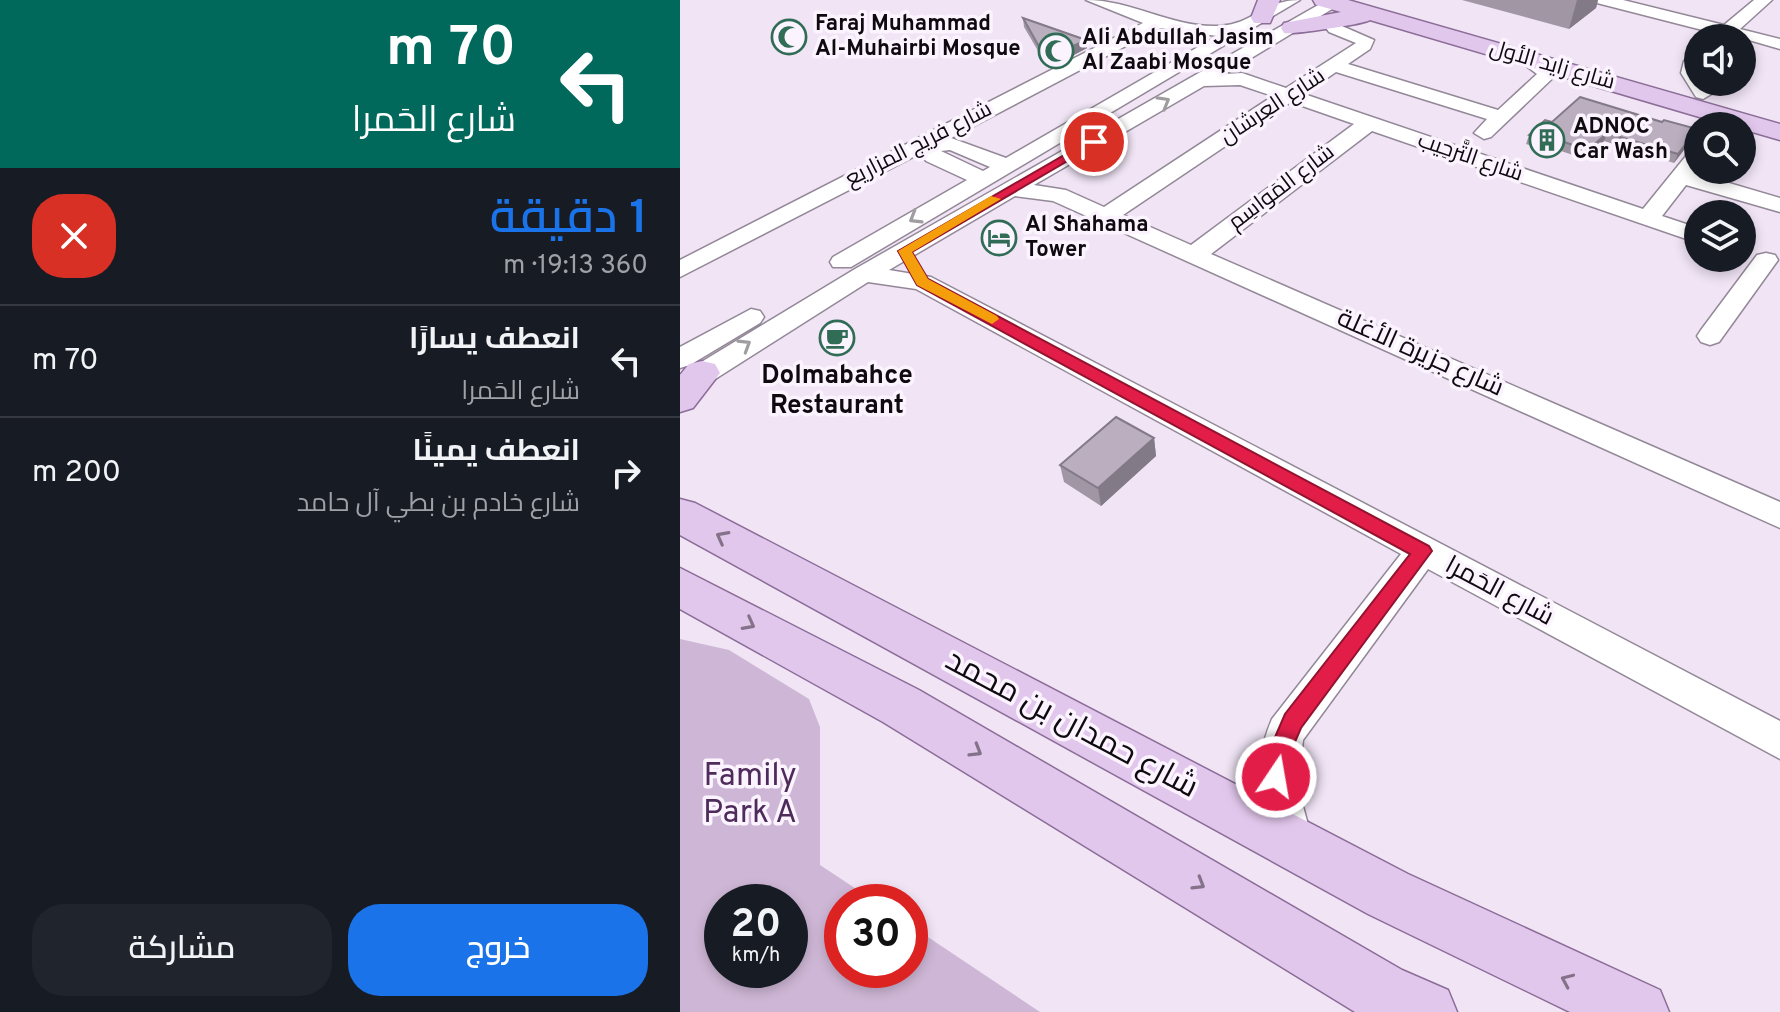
<!DOCTYPE html>
<html lang="ar">
<head>
<meta charset="utf-8">
<style>
  body { margin:0; font-family:Overpass,Cairo,sans-serif; background:#20242c; color:#f1f3f6; direction:rtl; height:100vh; display:flex; flex-direction:column; font-size:30px; white-space:nowrap }
  * { box-sizing:border-box; margin:0 }
  p { font-size:26px; color:#9ea1a6 }
  .icon { flex:none; width:44px; height:44px; fill:none; stroke:currentColor; stroke-width:2; stroke-linecap:round; stroke-linejoin:round }
  .map { position:relative; flex:1; overflow:hidden; direction:ltr }
  .sheet { display:flex; flex-direction:column; background:#171b24; width:680px }
  .sheet>* { flex:none }
  .hud { background:#00695c; color:#fff; overflow:hidden }
  .fabs { position:absolute; left:1004px; top:24px; display:grid; gap:16px }
  .fabs a { display:grid; place-items:center; width:72px; height:72px; border-radius:50%; background:#171b24; box-shadow:0 4px 12px #0003; font-size:40px }
  .speed { position:absolute; left:24px; top:884px; display:flex; gap:16px; font-size:40px; font-weight:700; text-align:center }
  .speed>* { display:grid; place-content:center; width:104px; height:104px; border-radius:50%; background:#171b24; box-shadow:0 4px 12px #0003; line-height:1 }
  .speed small { font-size:20px; font-weight:400 }
  .speed .limit { border:12px solid #d22; background:#fff; color:#111 }
  .pin { position:absolute; display:grid; place-items:center; width:68px; height:68px; color:#fff; margin:-34px; border:4px solid #fff; border-radius:50%; box-shadow:0 2px 8px #0007 }
  .me { position:absolute; width:88px; margin:-44px; rotate:12deg; stroke-linejoin:round; filter:drop-shadow(0 0 6px #0008) }
  .turn { display:flex; align-items:center; gap:28px; height:168px; padding:0 32px; font-size:36px }
  .turn .icon { width:104px; height:104px; stroke-width:2.5 }
  .turn b { display:block; font-size:56px; line-height:68px }
  .round { display:grid; place-items:center; flex:none; width:84px; height:84px; border-radius:32px; background:#20242c }
  .overview { display:flex; align-items:center; justify-content:space-between; height:136px; padding:0 32px }
  h1 { font-size:48px; font-weight:600; line-height:60px; color:#1a73e8 }
  .cta { display:flex; gap:16px; margin-top:auto; padding:16px 32px }
  .cta a { flex:1; height:92px; border-radius:32px; background:#1a73e8; color:#fff; font-size:32px; font-weight:600; line-height:92px; text-align:center }
  .cta a+a { background:#20242c; color:#f1f3f6 }
  ul { padding:0; list-style:none }
  li { display:flex; align-items:center; gap:24px; height:112px; padding:0 32px; border-top:2px solid #363941 }
  li div { flex:1 }
  li b { display:block; font-size:30px }
  li em { font-style:normal }
  main { display:flex; flex:1; min-height:0 }
  .map>svg:first-child { display:block }
  .green { fill:#ceb7d6; fill-rule:evenodd }
  .lines { fill:none; stroke-linecap:round; stroke-linejoin:round }
  .minor-casing { stroke:#938898; stroke-width:3 }
  .major-casing { stroke:#8b6d97; stroke-width:3 }
  .minor { fill:#fff; fill-rule:evenodd }
  .major { fill:#e2c7ec; fill-rule:evenodd }
  .wall { fill:#a096a4 }
  .shaded-wall { fill:#827a86 }
  .building { fill:#baaebf; stroke:#827a86; stroke-width:2 }
  .oneway { stroke:#9f9d9f }
  .oneway2 { stroke:#837289 }
  .route { fill:#e11d48; stroke:#92132f; stroke-width:2 }
  .slow { fill:#f59e0b }
  .labels { text-anchor:middle; dominant-baseline:central; stroke-width:7; stroke-linejoin:round; paint-order:stroke }
  .far-poi-label { font-size:22px; font-weight:bold; fill:#0e0a10; stroke:#fbf3fe; text-anchor:start }
  .far-street-label { font-size:22px; fill:#0e0a10; stroke:#fbf3fe }
  .street-label { font-size:26px; fill:#0e0a10; stroke:#fbf3fe }
  .poi-label { font-size:26px; font-weight:bold; fill:#0e0a10; stroke:#fbf3fe }
  .near-street-label { font-size:32px; fill:#0e0a10; stroke:#fbf3fe }
  .near-park-label { font-size:32px; fill:#4e2b5b; stroke:#fbf3fe }
</style>
</head>
<body>
<main>
<div class="map">
<svg width="1100" height="1012" viewBox="0 0 1100 1012">
  <rect width="100%" height="100%" fill="#f0e4f5"/>
  <!-- green -->
  <path class="green" d="M 0,639 L 49,650 L 129,699 L 140,727 L 140,865 L 196,902 L 162,902 L 162,970 L 230,970 L 230,925 L 360,1012 L 0,1012 ZM 42,902 L 110,902 L 110,970 L 42,970 Z"/>
  <g class="lines">
    <!-- minor casing -->
    <g class="minor-casing">
      <path id="minor" d="M 406,0 C 452,0 492,28 539,26 C 574,24 584,0 620,0 L 171,267 L 153,267 L 150,262 L 153,257 L 287,180 L 246,161 L 241,153 L 0,277 L 0,260 L 463,23 ZM 480,28 L 537,36 L 326,158 L 271,138 ZM 270,150 L 310,167 L 303,171 L 261,151 Z
        M 647,0 L 667,0 L 545,74 L 562,73 L 606,88 L 676,43 L 649,32 L 646,28 L 655,23 L 694,40 L 690,49 L 668,64 L 818,110 L 857,74 L 837,59 L 846,54 C 860,57 869,63 876,75 L 811,137 L 804,139 L 794,133 L 807,119 L 656,72 L 624,94 L 963,209 L 1010,151 L 1018,150 L 1015,173 L 1100,198 L 1100,212 L 1006,185 L 982,216 L 1018,228 L 1018,243 L 692,131 L 531,254 L 1100,502 L 1100,528 L 373,201 L 335,196 L 209,270 L 251,277 L 1100,721 L 1100,759 L 748,569 L 623,740 L 618,788 L 633,843 L 627,858 L 612,864 L 597,858 C 577,810 571,768 592,719 L 721,554 L 236,289 L 188,282 L 10,395 L 0,398 L 0,375 L 175,269 ZM 560,85 L 593,96 L 424,207 L 386,190 L 354,185 L 524,86 ZM 611,102 L 674,124 L 511,245 L 443,215 Z
        M 915,0 L 943,0 L 1044,25 L 1074,0 L 1092,0 L 1060,29 L 1100,39 L 1100,49 L 1062,38 L 1030,38 L 1034,33 L 917,3 Z
        M 1018,53 L 1018,82 L 1025,82 L 1033,93 L 1023,99 L 1016,97 L 1001,73 L 1004,61 Z
        M 1086,253 L 1095,255 L 1098,260 L 1039,342 L 1030,345 L 1021,342 L 1017,336 L 1021,330 L 1077,255 Z
        M 71,309 L 80,311 L 84,317 L 80,323 L 10,365 L 0,368 L 0,347 Z"/>
    </g>
    <!-- major casing -->
    <g class="major-casing">
      <path id="major" d="M 578,0 L 600,0 L 590,23 L 574,23 L 571,18 Z
        M 633,0 L 668,0 L 1100,124 L 1100,140 L 1062,129 L 1062,126 L 1050,126 L 690,20 C 685,24 611,35 604,33 L 601,28 L 604,23 L 661,12 L 636,5 Z
        M 22,361 L 35,364 L 40,373 L 13,408 L 0,412 L 0,375 L 9,364 Z
        M 0,499 L 15,503 L 728,874 L 980,990 L 989,1012 L 890,1012 L 688,914 L 0,535 Z
        M 0,568 L 239,690 L 722,970 L 768,990 L 777,1012 L 675,1012 L 203,722 L 0,609 Z"/>
    </g>
    <!-- minor -->
    <use href="#minor" class="minor"/>
    <!-- major -->
    <use href="#major" class="major"/>
  </g>
  <!-- wall -->
  <path class="wall" d="M 782,0 L 918,0 L 916,8 L 889,29 Z
    M 343,18 L 406,40 L 407,48 L 390,57 L 364,61 L 344,27 Z
    M 872,122 L 1013,138 L 994,163 L 924,141 L 905,159 L 875,149 L 872,152 L 846,144 L 849,135 Z
    M 474,438 L 476,456 L 421,506 L 384,482 L 380,465 Z"/>
  <!-- shaded-wall -->
  <path class="shaded-wall" d="M 897,0 L 918,0 L 916,8 L 889,29 Z
    M 406,40 L 407,48 L 390,57 L 364,61 L 362,52 Z
    M 1017,129 L 1013,138 L 994,163 L 998,154 Z
    M 927,133 L 924,141 L 905,159 L 908,150 Z
    M 474,438 L 476,456 L 421,506 L 418,488 Z"/>
  <!-- building -->
  <path class="building" d="M 343,18 L 406,40 L 389,48 L 362,52 Z
    M 900,97 L 982,122 L 984,120 L 1017,129 L 998,154 L 927,133 L 908,150 L 878,140 L 875,143 L 849,135 L 865,120 L 872,122 Z
    M 436,417 L 474,438 L 418,488 L 380,465 Z"/>
  <!-- one-way arrows -->
  <defs><path id="oneway-chevron" d="M-2-3.5L2.5 0L-2 3.5" fill="none" stroke-width="1.6" stroke-linecap="round" stroke-linejoin="round" transform="scale(2)"/></defs>
  <g class="oneway">
    <use href="#oneway-chevron" transform="translate(484 102) rotate(-30)"/>
    <use href="#oneway-chevron" transform="translate(235 218) rotate(149)"/>
    <use href="#oneway-chevron" transform="translate(65 345) rotate(-32)"/>
  </g>
  <g class="oneway2">
    <use href="#oneway-chevron" transform="translate(42 537) rotate(-152)"/>
    <use href="#oneway-chevron" transform="translate(69 624) rotate(28)"/>
    <use href="#oneway-chevron" transform="translate(296 751) rotate(31)"/>
    <use href="#oneway-chevron" transform="translate(519 884) rotate(31)"/>
    <use href="#oneway-chevron" transform="translate(887 980) rotate(-156)"/>
  </g>
  <!-- route -->
  <path class="route" d="M 410,140 L 420,142 L 232,252 L 248,279 L 749,546 L 752,551 L 621,728 L 608,758 L 604,785 L 596,788 L 587,785 L 584,777 L 586,758 L 605,714 L 730,554 L 237,285 L 218,251 Z"/>
  <!-- slow -->
  <path class="slow" d="M 311,196 L 321,199 L 232,252 L 248,279 L 317,316 L 319,319 L 312,324 L 237,285 L 218,251 Z"/>
  <!-- icons -->
  <defs>
    <g id="mosque-ring" transform="scale(1.8)"><circle r="9.5" fill="#fbf3fe" stroke="#316c56" stroke-width="1.5"/><path d="M3.5-4.9A6 6 0 1 0 3.5 4.9A5 5 0 1 1 3.5-4.9Z" fill="#316c56"/></g>
    <g id="building-ring" transform="scale(1.8)"><circle r="9.5" fill="#fbf3fe" stroke="#316c56" stroke-width="1.5"/><path d="M-4-6H4V6H1V3H-1V6H-4ZM-2.5-4.3h1.7v1.8h-1.7ZM.8-4.3h1.7v1.8H.8ZM-2.5-1h1.7V.8h-1.7ZM.8-1h1.7V.8H.8Z" fill="#316c56"/></g>
    <g id="hotel-ring" transform="scale(1.8)"><circle r="9.5" fill="#fbf3fe" stroke="#316c56" stroke-width="1.5"/><path d="M-6-4.5h1.5V1H6V5H4.5V3h-9V5H-6ZM-4 0a1.8 1.8 0 1 1 3.6 0ZM.5 0V-2.5h3Q6-2.5 6 0Z" fill="#316c56"/></g>
    <g id="cafe-ring" transform="scale(1.8)"><circle r="9.5" fill="#fbf3fe" stroke="#316c56" stroke-width="1.5"/><path d="M-5.5-4.5H6V0H3Q3 3.5 0 3.5H-2.5Q-5.5 3.5-5.5 0ZM3-3.2v2h1.7v-2ZM-6 4.5H4V6H-6Z" fill="#316c56"/></g>
  </defs>
  <g fill-rule="evenodd">
    <use href="#mosque-ring" x="109" y="37"/>
    <use href="#mosque-ring" x="376" y="51"/>
    <use href="#building-ring" x="867" y="140"/>
    <use href="#hotel-ring" x="319" y="238"/>
    <use href="#cafe-ring" x="157" y="338"/>
  </g>
  <g class="labels">
    <!-- far-poi labels -->
    <g class="far-poi-label">
      <text x="135" y="24">Faraj Muhammad<tspan x="135" dy="25">Al-Muhairbi Mosque</tspan></text>
      <text x="402" y="38">Ali Abdullah Jasim<tspan x="402" dy="25">Al Zaabi Mosque</tspan></text>
      <text x="893" y="127">ADNOC<tspan x="893" dy="25">Car Wash</tspan></text>
      <text x="345" y="225">Al Shahama<tspan x="345" dy="25">Tower</tspan></text>
    </g>
    <!-- far-street labels -->
    <g class="far-street-label">
      <text transform="translate(872 66) rotate(16)">شارع زايد الأول</text>
      <text transform="translate(593 107) rotate(-33)">شارع العِرشان</text>
      <text transform="translate(239 145) rotate(-27)">شارع فريج المزاريع</text>
      <text transform="translate(790 158) rotate(19)">شارع التَّرحِيب</text>
      <text transform="translate(602 188) rotate(-37)">شارع المَواسِم</text>
    </g>
    <!-- street labels -->
    <g class="street-label">
      <text transform="translate(740 354) rotate(24)">شارع جزيرة الأغلة</text>
      <text transform="translate(819 592) rotate(28)">شارع الحَمرا</text>
    </g>
    <!-- poi labels -->
    <g class="poi-label">
      <text x="157" y="376">Dolmabahce<tspan x="157" dy="30">Restaurant</tspan></text>
    </g>
    <!-- near-street labels -->
    <g class="near-street-label">
      <text transform="translate(391 725) rotate(28)">شارع حمدان بن محمد</text>
    </g>
    <!-- near-park labels -->
    <g class="near-park-label">
      <text x="70" y="777">Family<tspan x="70" dy="37">Park A</tspan></text>
    </g>
  </g>
</svg>
<div class="fabs">
<a><svg class="icon" aria-label="sound" viewBox="0 0 24 24"><path d="M4 9h4l5-4v14l-5-4H4zM17 9q2 3 0 6"/></svg></a>
<a><svg class="icon" aria-label="search" viewBox="0 0 24 24"><circle cx="10" cy="10" r="6"/><path d="M15 15l6 6"/></svg></a>
<a><svg class="icon" aria-label="layers" viewBox="0 0 24 24"><path d="M12 4l9 5-9 5-9-5zM3 14l9 5 9-5"/></svg></a>
</div>
<div class="speed"><div>20<small>km/h</small></div><div class="limit">30</div></div>
<div class="pin" style="left:414px;top:142px;background:#d93025"><svg class="icon" aria-label="arrive" viewBox="0 0 24 24"><path d="M6 21V4h12l-3 4 3 4H6"/></svg></div>
<svg class="me" style="left:596px;top:777px" viewBox="-20 -20 40 40"><circle r="17" fill="#e11d48" stroke="#fff" stroke-width="3"/><path d="M0-11L8 9 0 5-8 9z" fill="#fff"/></svg>
</div>
<section class="sheet">
<div class="hud">
<div class="turn"><svg class="icon" aria-label="left" viewBox="0 0 24 24"><path d="M17 20v-9H6M10 6l-5 5 5 5"/></svg><div><b>70 m</b>شارع الحَمرا</div></div>
</div>
<div class="overview"><div><h1>1 دقيقة</h1><p>360 m · 19:13</p></div><a class="round" style="background:#d93025;color:#fff"><svg class="icon" aria-label="close" viewBox="0 0 24 24"><path d="M6 6l12 12M18 6L6 18"/></svg></a></div>
<ul>
<li><svg class="icon" aria-label="left" viewBox="0 0 24 24"><path d="M17 20v-9H6M10 6l-5 5 5 5"/></svg><div><b>انعطف يسارًا</b><p>شارع الحَمرا</p></div><em>70 m</em></li>
<li><svg class="icon" aria-label="right" viewBox="0 0 24 24"><path d="M7 20v-9h11M14 6l5 5-5 5"/></svg><div><b>انعطف يمينًا</b><p>شارع خادم بن بطي آل حامد</p></div><em>200 m</em></li>
</ul>
<div class="cta"><a>خروج</a><a>مشاركة</a></div>
</section>
</main>
</body>
</html>
